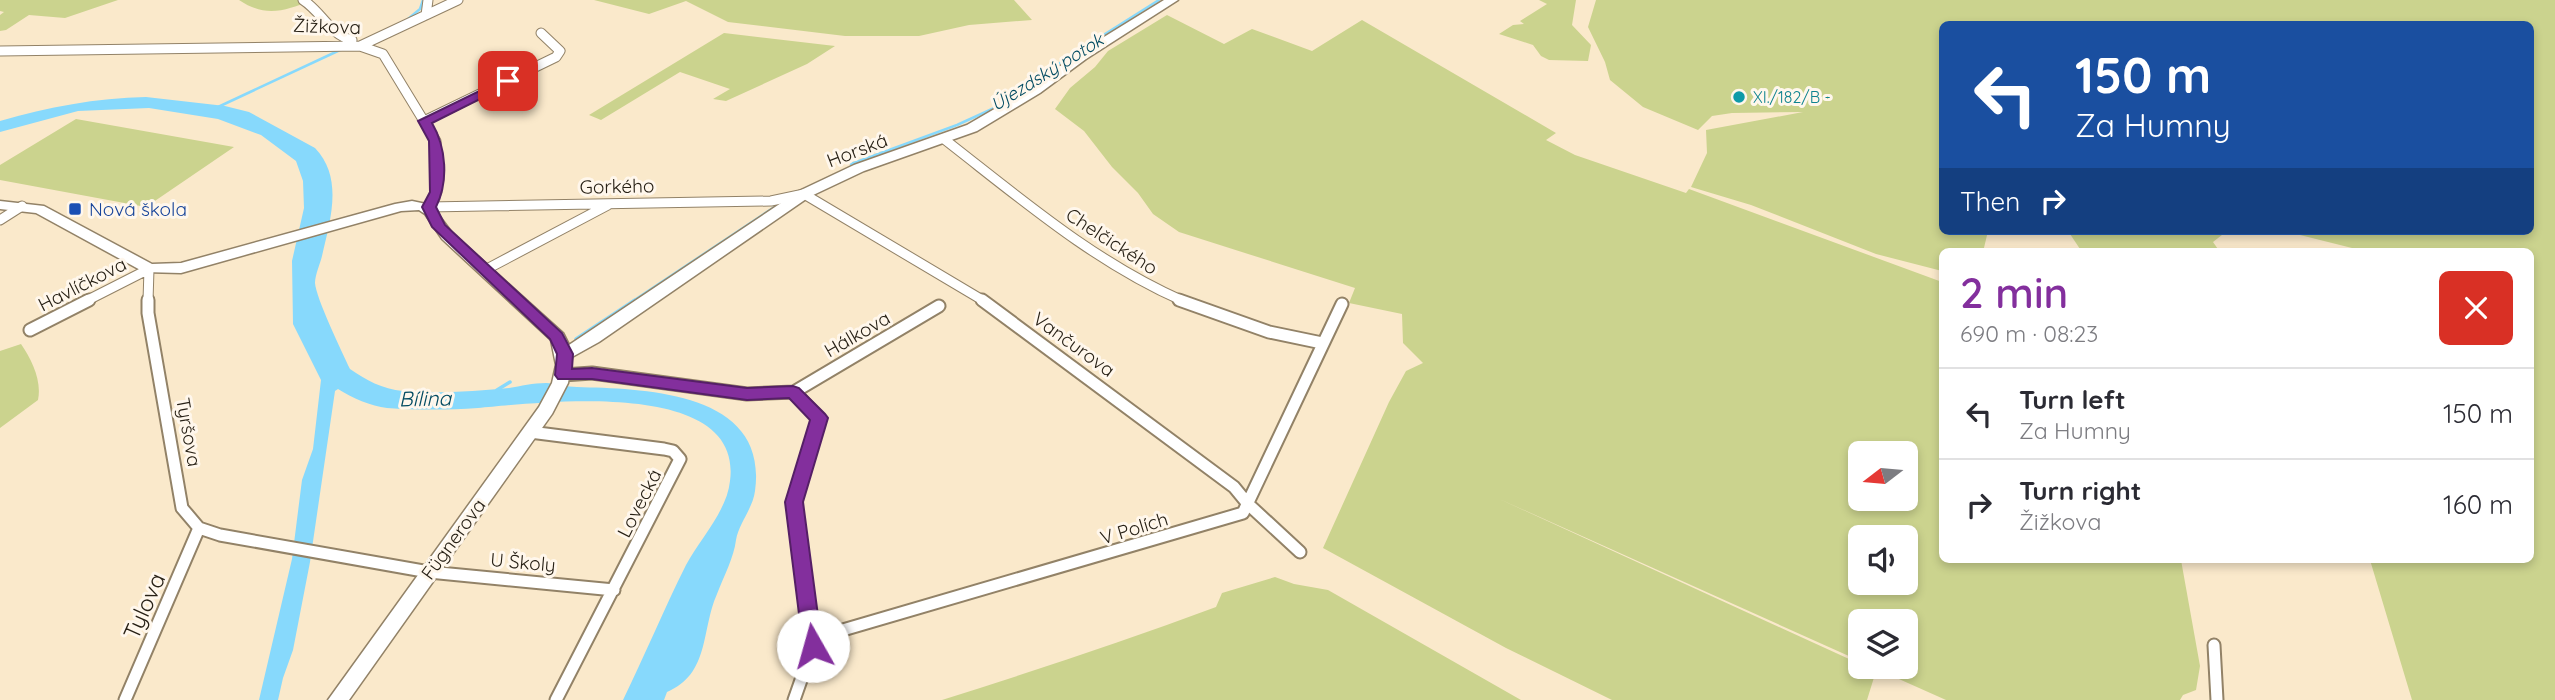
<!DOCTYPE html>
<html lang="en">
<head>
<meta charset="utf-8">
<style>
  body { margin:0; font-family:Quicksand,sans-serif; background:#f7f7f7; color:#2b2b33; height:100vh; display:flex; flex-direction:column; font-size:26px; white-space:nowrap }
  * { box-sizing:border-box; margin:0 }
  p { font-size:23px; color:#7c7c81 }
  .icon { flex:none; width:38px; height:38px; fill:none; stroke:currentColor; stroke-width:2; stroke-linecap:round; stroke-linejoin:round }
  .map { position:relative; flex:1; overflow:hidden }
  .sheet { position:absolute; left:1939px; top:248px; width:595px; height:315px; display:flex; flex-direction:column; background:#fff; border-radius:10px; box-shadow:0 4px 10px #0003 }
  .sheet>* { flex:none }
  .banner { position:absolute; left:1939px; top:21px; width:595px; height:214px; border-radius:10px; box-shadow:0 4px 10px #0003; background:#1a4fa0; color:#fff; overflow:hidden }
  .needle { width:46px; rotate:254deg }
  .controls { position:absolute; left:1848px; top:441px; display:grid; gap:14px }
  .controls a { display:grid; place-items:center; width:70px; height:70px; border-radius:10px; background:#fff; box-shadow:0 4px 10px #0003; font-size:35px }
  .pin { position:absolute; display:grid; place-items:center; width:60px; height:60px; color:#fff; margin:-30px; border-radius:14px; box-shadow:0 4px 10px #0006 }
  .me { position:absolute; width:77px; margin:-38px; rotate:353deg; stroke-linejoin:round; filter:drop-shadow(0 0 5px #0008) }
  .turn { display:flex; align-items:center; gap:24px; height:147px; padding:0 21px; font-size:32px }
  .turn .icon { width:91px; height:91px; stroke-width:2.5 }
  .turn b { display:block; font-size:49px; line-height:60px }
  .then { display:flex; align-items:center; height:66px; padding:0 21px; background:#0003; gap:14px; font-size:26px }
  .round { display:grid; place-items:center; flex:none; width:74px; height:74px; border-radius:10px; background:#f7f7f7 }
  .summary { display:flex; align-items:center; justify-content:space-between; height:119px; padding:0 21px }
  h1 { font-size:42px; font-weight:600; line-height:52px; color:#832f9d }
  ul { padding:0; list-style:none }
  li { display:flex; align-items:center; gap:21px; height:91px; padding:0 21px; border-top:2px solid #e1e1e2 }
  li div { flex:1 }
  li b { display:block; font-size:26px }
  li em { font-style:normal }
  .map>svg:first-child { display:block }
  .green { fill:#cbd38e; fill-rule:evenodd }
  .water { fill:#87d9fc }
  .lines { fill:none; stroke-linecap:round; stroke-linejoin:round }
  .stream-far1 { stroke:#87d9fc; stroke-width:2.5 }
  .stream { stroke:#87d9fc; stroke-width:3.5 }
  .street-far1-casing { stroke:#928267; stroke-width:11 }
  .street-casing { stroke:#928267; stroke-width:15 }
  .secondary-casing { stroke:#928267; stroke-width:3 }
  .street-far1 { stroke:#fff; stroke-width:9 }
  .street { stroke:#fff; stroke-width:11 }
  .secondary { fill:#fff; fill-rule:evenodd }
  .route { fill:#832f9d; stroke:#551f66; stroke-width:2 }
  .culture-dot { fill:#0f9aa8; stroke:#fff7ec; stroke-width:2.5 }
  .transit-dot { fill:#1a4fb4; stroke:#fff7ec; stroke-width:2.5 }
  .labels { text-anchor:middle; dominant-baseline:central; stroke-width:6; stroke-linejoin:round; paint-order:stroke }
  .far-culture-label { font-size:16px; fill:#0d838f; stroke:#fff7ec; text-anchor:start }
  .far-water-label { font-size:18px; font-style:italic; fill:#004a61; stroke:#fff7ec }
  .street-label { font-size:19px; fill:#282116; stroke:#fff7ec }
  .transit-label { font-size:19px; fill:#164399; stroke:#fff7ec; text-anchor:start }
  .water-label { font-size:21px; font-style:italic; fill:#004a61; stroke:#fff7ec }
  .near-street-label { font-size:23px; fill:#282116; stroke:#fff7ec }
</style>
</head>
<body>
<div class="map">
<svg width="2555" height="700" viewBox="0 0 2555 700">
  <rect width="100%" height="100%" fill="#fae9cb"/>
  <!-- green -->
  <path class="green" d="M 0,0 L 118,0 L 65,18 L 29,15 L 6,30 L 0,31 L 0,15 L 4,12 L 0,11 Z
    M 239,0 L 313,0 C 284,11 266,18 239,0 Z
    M 594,0 L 1014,0 L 1032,20 L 969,25 L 919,36 L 845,36 L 728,22 L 686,1 L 649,14 Z
    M 1539,0 L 1576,0 L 1572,25 L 1591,45 L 1588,61 L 1549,60 L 1541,56 L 1533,45 L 1499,34 L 1513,25 L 1524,24 L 1520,21 L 1547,4 Z
    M 1596,0 L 2555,0 L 2555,700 L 2412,700 L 2370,560 L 2530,560 L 2530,252 L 2368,252 L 2284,231 L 2530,231 L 2530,24 L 1942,24 L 1942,231 L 1988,231 L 1983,252 L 1942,252 L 1942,271 L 1876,254 L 1751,205 L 1691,187 L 1707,153 L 1706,130 L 1803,112 L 1732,113 L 1712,116 L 1698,130 L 1643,107 L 1610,80 L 1605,62 L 1588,27 Z
    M 1167,15 L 1224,44 L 1252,29 L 1312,51 L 1362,20 L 1556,133 L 1546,140 L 1575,155 L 1686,193 L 1689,189 L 1942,282 L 1942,560 L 2181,560 L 2200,666 L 2196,690 L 2183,695 L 2180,700 L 1946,700 L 1872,667 L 1906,667 L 1906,621 L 1860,621 L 1860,661 L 1497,498 L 1860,664 L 1860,667 L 1876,671 L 1867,700 L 1612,700 L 1506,648 L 1323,548 L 1389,402 L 1406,371 L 1423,363 L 1403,343 L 1402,314 L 1349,303 L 1355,288 L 1179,232 L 1153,214 L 1138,193 L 1112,167 L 1084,131 L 1055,109 L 1070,88 L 1095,67 L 1108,51 ZM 1860,453 L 1906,453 L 1906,499 L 1860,499 ZM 1860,537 L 1906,537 L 1906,583 L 1860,583 Z
    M 724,33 L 835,46 L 807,64 L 726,101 L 713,99 L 730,89 L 680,72 L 601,120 L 589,115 Z
    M 76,119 L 234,147 L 146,207 L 0,180 L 0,165 Z
    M 2068,231 L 2227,231 L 2213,242 L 2220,252 L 2082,252 Z
    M 21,344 C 32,360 42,381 38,400 L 0,428 L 0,351 Z
    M 1275,577 L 1294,584 L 1328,590 L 1521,700 L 942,700 C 1034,671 1125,641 1216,607 L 1222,593 Z"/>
  <!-- water -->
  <path class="water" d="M 146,97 L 225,106 L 249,112 L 315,148 C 344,178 330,221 322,256 C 320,264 315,275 315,283 C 316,298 342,352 350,369 C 366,380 382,389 403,391 C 429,394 481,391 509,388 C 521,386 533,383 546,383 C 556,383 567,387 577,387 C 645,389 769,391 755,491 C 753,508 739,523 736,540 C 734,557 724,576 717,594 C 701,630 710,674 667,692 L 664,700 L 623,700 C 645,655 664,609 686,565 C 700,539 727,511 730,481 C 744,376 537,403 478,408 C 448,410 417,410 387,408 C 371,406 352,398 338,389 L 335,391 L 310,562 L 293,650 L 283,678 L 278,700 L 259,700 L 292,559 L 302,480 L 313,449 L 321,380 L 293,324 L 292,261 L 304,208 L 303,181 L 296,161 L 261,135 L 218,119 L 149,108 L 78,111 L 0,132 L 0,121 C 48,107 96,98 146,97 Z"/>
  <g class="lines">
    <!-- stream-far1 -->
    <path class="stream-far1" d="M 408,19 L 420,9 L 423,0
      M 218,107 L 340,50
      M 851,164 L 957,125 L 1003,104 L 1067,58 L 1159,0
      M 633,301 L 776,206"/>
    <!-- stream -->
    <path class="stream" d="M 576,339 L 635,300
      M 497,390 L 510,382"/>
    <!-- street-far1 casing -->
    <g class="street-far1-casing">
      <path id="street-far1" d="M 303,0 C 322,12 329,34 352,40
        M 426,15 L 428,0
        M 360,46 L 458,0
        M 0,51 L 360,46 L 383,54 L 436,141 L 437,192 L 429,207 L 771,201 L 804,194 L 984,301
        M 424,121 L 556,57 L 560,51 L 541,33
        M 944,139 C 1020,198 1094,262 1183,301
        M 0,220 L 22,206
        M 485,270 L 608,205
        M 86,301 L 149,269 L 148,301"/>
    </g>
    <!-- street casing -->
    <g class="street-casing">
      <path id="street" d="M 148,300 L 148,313 L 182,508 L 199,528 L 220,535 L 429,572 L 614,590
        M 982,300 L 1234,487 L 1248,504 L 1300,552
        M 1179,300 L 1269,332 L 1322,343
        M 30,330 L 89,300
        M 563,375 L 592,373 L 747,394 L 794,392 L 819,418 L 794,502 L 813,646 L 794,700
        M 794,392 L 939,306
        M 530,432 L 664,449 L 673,451 L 680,459 L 556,700
        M 812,639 L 1243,513 L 1342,304
        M 2214,645 L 2217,700
        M 125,700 L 199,528"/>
    </g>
    <!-- secondary casing -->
    <g class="secondary-casing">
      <path id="secondary" d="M 1164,0 L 1178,0 L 1086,59 L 1040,93 L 977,131 L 864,171 L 809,197 L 599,342 L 572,357 L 568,383 L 552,414 L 349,700 L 328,700 L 539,407 L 552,383 L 556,365 L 551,340 L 442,239 L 425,214 L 419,210 L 401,211 L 181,273 L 144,272 L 36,213 L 0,209 L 0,201 L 44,206 L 152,264 L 181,263 L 395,204 L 412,201 L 431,205 L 452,233 L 563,333 L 569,345 L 799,191 L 854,165 L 967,125 L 1032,87 L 1078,53 Z"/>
    </g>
    <!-- street-far1 -->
    <use href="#street-far1" class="street-far1"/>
    <!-- street -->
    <use href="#street" class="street"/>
    <!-- secondary -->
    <use href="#secondary" class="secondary"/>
  </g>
  <!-- route -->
  <path class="route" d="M 508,77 L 512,78 L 512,83 L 432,123 C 446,147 449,181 436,207 L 445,225 L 562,333 L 573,354 L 572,369 L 592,368 L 747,388 L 793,386 L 799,388 L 825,414 L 828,418 L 803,502 L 822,646 L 819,652 L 813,654 L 806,652 L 803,646 L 785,502 L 810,420 L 789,398 L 747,400 L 592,379 L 558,379 L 555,375 L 557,354 L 550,339 L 432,227 L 422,207 L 430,192 L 429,141 L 418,121 Z"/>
  <!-- markers -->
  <circle class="culture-dot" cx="1739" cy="97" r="7"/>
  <rect class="transit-dot" x="68" y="202" width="14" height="14" rx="3.5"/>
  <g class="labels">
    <!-- far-culture labels -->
    <g class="far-culture-label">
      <text x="1753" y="97">XI./182/B -</text>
    </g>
    <!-- far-water labels -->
    <g class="far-water-label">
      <text transform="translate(1047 72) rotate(-32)">Újezdský potok</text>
    </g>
    <!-- street labels -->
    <g class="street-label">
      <text transform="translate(327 26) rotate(2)">Žižkova</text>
      <text transform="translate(857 150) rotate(-21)">Horská</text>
      <text transform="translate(617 186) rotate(-1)">Gorkého</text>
      <text transform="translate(1112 241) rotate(33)">Chelčického</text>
      <text transform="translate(82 284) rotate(-27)">Havlíčkova</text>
      <text transform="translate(857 334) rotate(-30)">Hálkova</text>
      <text transform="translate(1074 344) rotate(36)">Vančurova</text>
      <text transform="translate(189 432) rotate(80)">Tyršova</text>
      <text transform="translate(639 503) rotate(-63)">Lovecká</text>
      <text transform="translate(1134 528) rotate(-17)">V Polích</text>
      <text transform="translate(453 539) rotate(-54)">Fügnerova</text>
      <text transform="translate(523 562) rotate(5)">U Školy</text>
    </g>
    <!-- transit labels -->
    <g class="transit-label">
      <text x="89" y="209">Nová škola</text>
    </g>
    <!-- water labels -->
    <g class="water-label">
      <text transform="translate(425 398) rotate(-1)">Bílina</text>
    </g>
    <!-- near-street labels -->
    <g class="near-street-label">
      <text transform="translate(144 606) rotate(-66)">Tylova</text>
    </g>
  </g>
</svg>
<div class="controls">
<a><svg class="needle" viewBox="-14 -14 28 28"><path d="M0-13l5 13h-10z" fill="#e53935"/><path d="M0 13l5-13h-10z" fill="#7c7c81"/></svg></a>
<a><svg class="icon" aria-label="sound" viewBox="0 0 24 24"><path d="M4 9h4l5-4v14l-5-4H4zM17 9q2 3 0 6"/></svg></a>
<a><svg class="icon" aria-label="layers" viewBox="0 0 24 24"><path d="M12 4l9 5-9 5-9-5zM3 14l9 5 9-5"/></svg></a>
</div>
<div class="pin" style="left:508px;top:81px;background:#d93025"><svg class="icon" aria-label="arrive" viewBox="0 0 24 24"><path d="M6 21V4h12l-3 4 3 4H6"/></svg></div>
<svg class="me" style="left:813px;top:646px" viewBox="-20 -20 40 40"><circle r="19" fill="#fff"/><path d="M0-13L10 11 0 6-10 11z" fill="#832f9d"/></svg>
<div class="banner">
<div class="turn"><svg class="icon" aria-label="left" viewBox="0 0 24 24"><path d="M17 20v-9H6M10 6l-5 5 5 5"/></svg><div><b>150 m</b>Za Humny</div></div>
<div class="then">Then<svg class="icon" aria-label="right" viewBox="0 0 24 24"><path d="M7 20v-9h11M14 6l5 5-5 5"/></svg></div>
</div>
<section class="sheet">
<div class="summary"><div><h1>2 min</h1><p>690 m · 08:23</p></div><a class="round" style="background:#d93025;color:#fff"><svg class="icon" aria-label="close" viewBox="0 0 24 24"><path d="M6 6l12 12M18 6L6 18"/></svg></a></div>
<ul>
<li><svg class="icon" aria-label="left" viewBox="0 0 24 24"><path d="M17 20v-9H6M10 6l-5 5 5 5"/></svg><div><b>Turn left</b><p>Za Humny</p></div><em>150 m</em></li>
<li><svg class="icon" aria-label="right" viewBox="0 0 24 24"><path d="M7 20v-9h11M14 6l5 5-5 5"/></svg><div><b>Turn right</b><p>Žižkova</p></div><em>160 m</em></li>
</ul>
</section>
</div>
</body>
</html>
